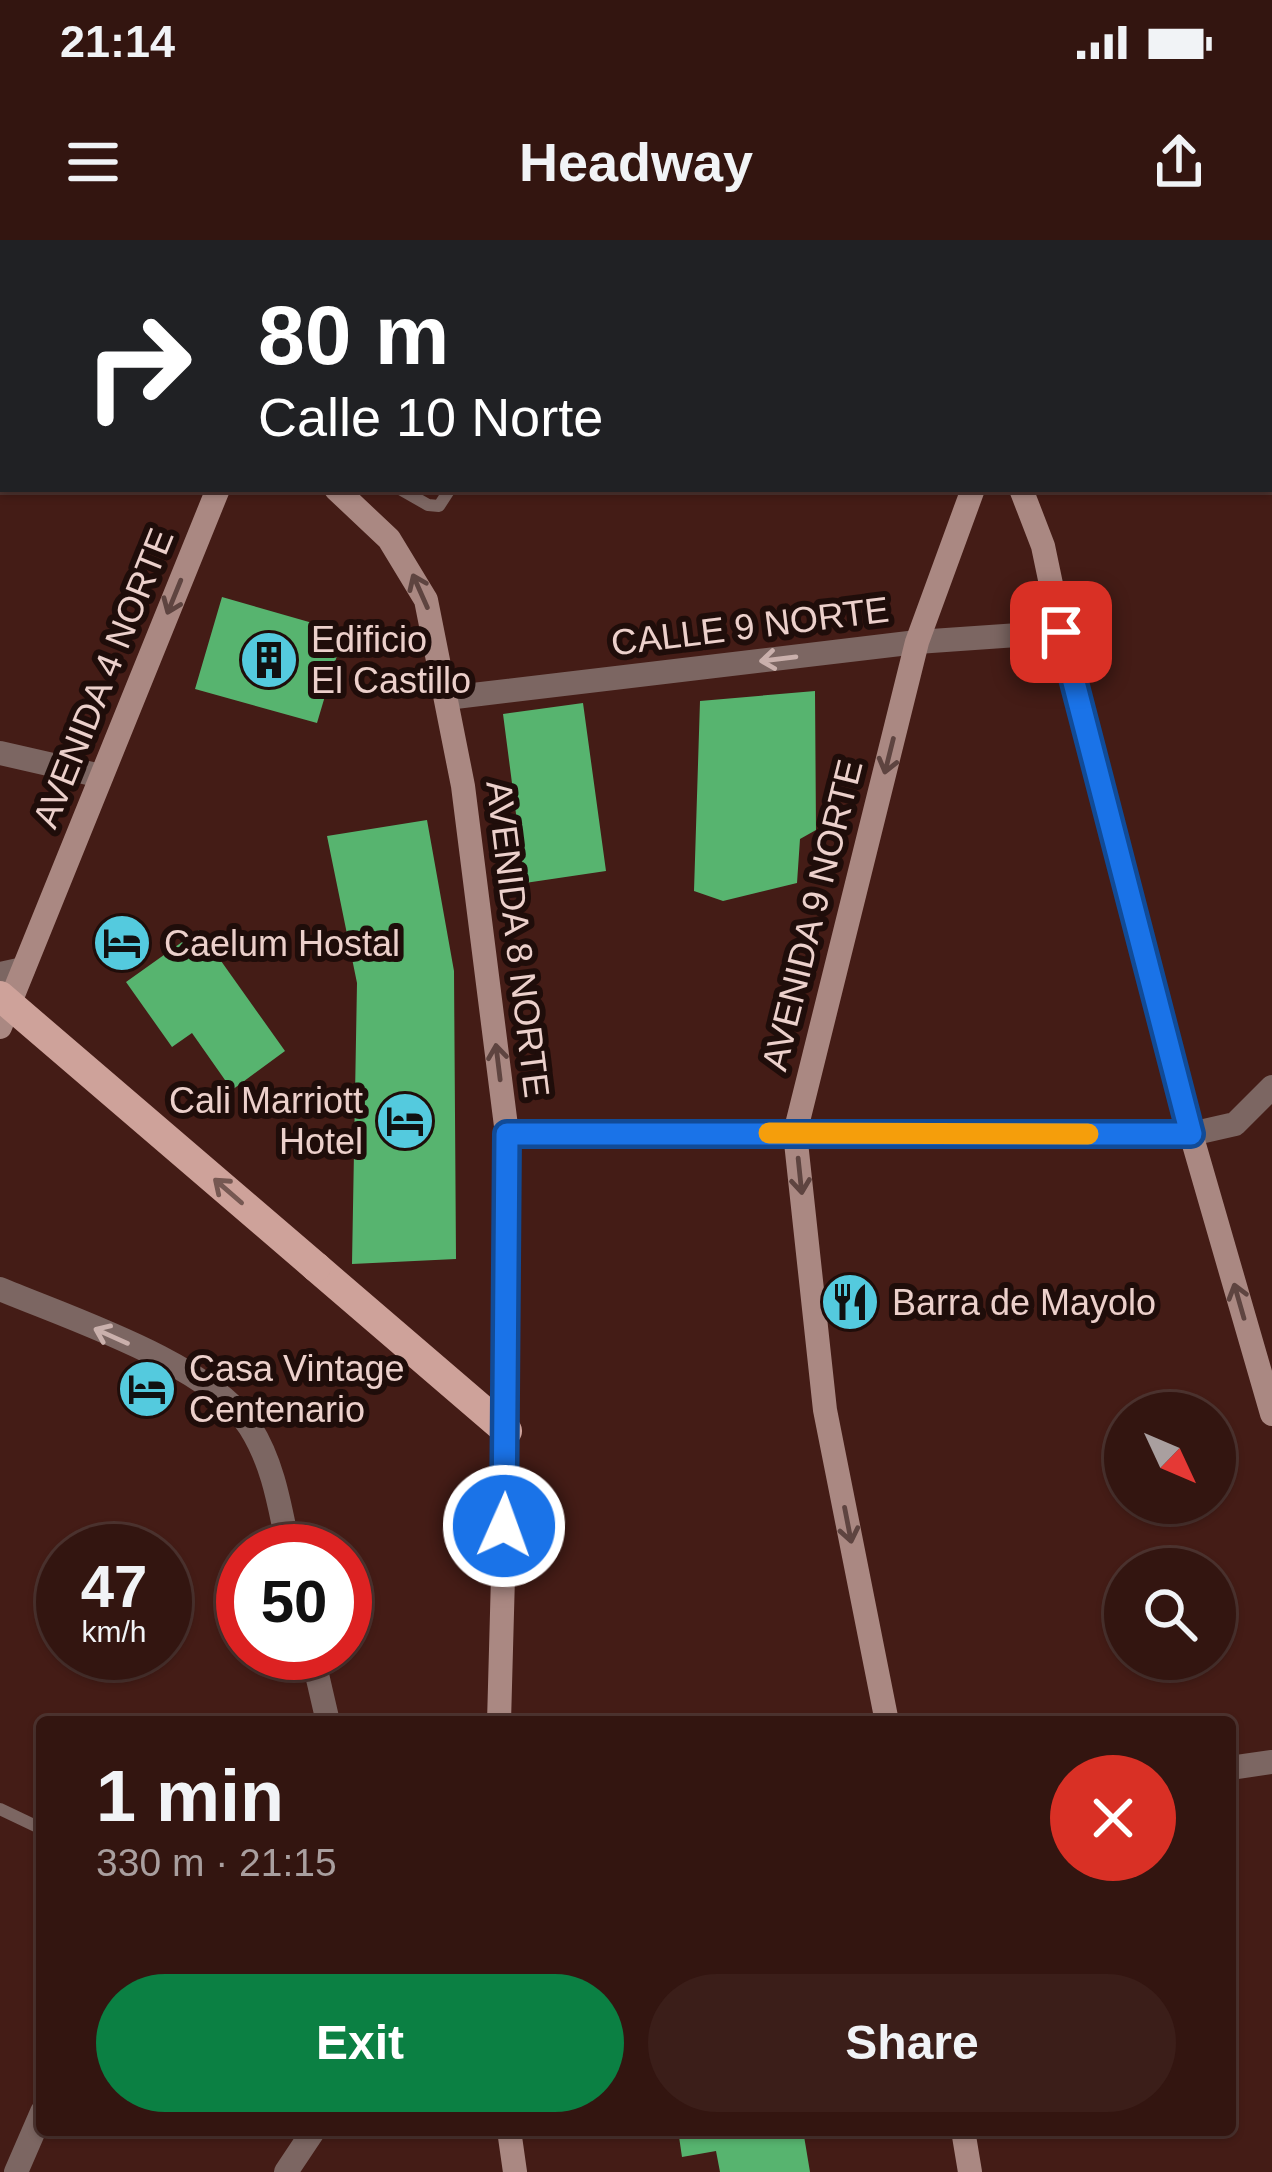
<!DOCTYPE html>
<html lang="en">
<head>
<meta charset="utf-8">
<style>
  body { margin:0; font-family:Arial,sans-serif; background:#3b1e19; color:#f1f3f6; height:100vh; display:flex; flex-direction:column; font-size:45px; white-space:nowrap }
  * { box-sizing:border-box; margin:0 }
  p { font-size:39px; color:#a99f9f }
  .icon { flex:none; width:66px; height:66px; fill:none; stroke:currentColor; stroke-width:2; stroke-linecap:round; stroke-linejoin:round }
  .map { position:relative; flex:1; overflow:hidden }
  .side { position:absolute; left:36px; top:1476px; width:1200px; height:420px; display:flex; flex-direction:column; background:#331510; border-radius:12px; box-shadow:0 3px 9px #0004,0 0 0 3px #4e3430 }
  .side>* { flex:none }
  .top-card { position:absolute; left:0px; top:0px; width:1272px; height:252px; box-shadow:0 3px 9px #0004,0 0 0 3px #4e3430; background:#202124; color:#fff; overflow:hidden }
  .needle { width:78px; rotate:134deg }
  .fabs { position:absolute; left:1104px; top:1152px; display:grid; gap:24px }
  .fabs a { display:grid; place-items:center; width:132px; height:132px; border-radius:50%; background:#331510; box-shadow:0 3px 9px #0004,0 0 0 3px #4e3430; font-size:60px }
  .speed { position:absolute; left:36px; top:1284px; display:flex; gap:24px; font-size:60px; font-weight:700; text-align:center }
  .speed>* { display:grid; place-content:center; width:156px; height:156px; border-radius:50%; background:#331510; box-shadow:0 3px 9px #0004,0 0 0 3px #4e3430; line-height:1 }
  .speed small { font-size:30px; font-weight:400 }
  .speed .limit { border:18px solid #d22; background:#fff; color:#111 }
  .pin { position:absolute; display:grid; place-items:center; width:102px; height:102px; color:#fff; margin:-51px; border-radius:24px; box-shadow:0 6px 18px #0006 }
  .me { position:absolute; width:132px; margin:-66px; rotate:2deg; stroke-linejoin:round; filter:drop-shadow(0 0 9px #0008) }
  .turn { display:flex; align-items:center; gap:42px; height:252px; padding:0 60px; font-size:54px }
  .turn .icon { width:156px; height:156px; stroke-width:2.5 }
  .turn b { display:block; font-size:84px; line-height:102px }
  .round { display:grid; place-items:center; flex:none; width:126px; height:126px; border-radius:63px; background:#3b1e19 }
  .overview { display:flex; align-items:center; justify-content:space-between; height:204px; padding:0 60px }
  h1 { font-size:72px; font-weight:700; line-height:90px }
  .action { display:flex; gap:24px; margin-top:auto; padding:24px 60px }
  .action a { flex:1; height:138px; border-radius:72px; background:#0b8043; color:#fff; font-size:48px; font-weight:700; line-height:138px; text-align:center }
  .action a+a { background:#3b1e19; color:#f1f3f6 }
  .status { display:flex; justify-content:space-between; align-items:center; height:84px; padding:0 60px; background:#331510; direction:ltr }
  .status svg { height:33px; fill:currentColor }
  header { display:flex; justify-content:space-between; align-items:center; height:156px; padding:0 60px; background:#331510; font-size:54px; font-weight:700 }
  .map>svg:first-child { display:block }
  .built { fill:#53231c }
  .building { fill:#57b46f }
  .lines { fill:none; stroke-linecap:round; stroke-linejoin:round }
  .lane { stroke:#7c6662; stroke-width:12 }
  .street { stroke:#7c6662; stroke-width:24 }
  .secondary { stroke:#aa8882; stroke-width:24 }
  .primary { stroke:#cea29a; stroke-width:30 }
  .primary-bridge { stroke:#cea29a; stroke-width:30 }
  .oneway { stroke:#5e4440 }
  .oneway2 { stroke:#cab0ac }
  .oneway3 { stroke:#765852 }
  .route-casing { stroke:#114b97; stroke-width:30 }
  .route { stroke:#1a73e8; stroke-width:21 }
  .slow { stroke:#f59e0b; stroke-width:21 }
  .labels { text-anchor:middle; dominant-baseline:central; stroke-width:12; stroke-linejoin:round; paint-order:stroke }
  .street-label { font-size:36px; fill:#ecd0cb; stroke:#1f0d0a }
  .poi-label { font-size:36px; fill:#ecd0cb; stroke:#1f0d0a; text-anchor:start }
</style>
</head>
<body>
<div class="status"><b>21:14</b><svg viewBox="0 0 49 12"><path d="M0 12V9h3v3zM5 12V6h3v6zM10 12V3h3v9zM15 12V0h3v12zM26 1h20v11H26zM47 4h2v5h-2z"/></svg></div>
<header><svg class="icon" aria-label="menu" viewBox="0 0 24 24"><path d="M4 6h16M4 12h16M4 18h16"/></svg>Headway<svg class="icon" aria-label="share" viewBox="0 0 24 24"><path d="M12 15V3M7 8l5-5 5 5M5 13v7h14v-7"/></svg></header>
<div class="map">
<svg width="1272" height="1932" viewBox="0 0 1272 1932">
  <rect width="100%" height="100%" fill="#441c16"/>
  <!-- built -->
  <path class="built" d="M 0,0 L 311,0 L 3,3 L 3,72 Z
    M 340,0 L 619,0 L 624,2 L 339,3 Z"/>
  <!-- building -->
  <path class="building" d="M 222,357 L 344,392 L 317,483 L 195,449 Z
    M 815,451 L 816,590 L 800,599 L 797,643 L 723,661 L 694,651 L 700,461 Z
    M 583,463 L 606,631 L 525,643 L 503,474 Z
    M 427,580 L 454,731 L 456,1019 L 352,1024 L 357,743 L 327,596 Z
    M 199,690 L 285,811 L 232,850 L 192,793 L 172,807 L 126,742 Z
    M 678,1890 L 803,1890 L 810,1932 L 720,1932 L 716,1911 L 682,1917 Z"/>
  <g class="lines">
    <!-- lane -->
    <path class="lane" d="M 400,249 L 428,265 L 439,266 L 450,249
      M 0,1569 L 42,1589"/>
    <!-- street -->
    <path class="street" d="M 447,458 L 917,402 L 1061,392
      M 0,513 L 101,536
      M 0,734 L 23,729
      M 507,894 L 1191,894 L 1235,884 L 1272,847
      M 0,1049 C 69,1078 210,1124 250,1187 C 274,1225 280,1268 289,1311
      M 312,1413 L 328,1482
      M 1230,1528 L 1272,1522
      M 16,1932 L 42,1872
      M 286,1932 L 314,1890"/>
    <!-- secondary -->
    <path class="secondary" d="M 309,3 L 311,0
      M 1029,3 L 1029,0
      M 0,72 L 3,72
      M 336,249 L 389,299 L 426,360 L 463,546 L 507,894 L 507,1191 L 499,1482
      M 1021,249 L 1043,306 L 1061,392 L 1191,894 L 1272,1174
      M 0,787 L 218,249
      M 887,1482 L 825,1170 L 795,893 L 917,402 L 973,249
      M 509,1890 L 515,1932
      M 963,1890 L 970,1932"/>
    <!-- primary -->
    <path class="primary" d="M 316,1027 L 507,1191"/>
    <!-- primary-bridge -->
    <path class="primary-bridge" d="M 0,756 L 316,1027"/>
  </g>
  <!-- one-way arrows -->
  <defs><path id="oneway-shaft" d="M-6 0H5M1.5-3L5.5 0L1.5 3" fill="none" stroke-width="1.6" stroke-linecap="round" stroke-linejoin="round" transform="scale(3)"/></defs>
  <g class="oneway">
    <use href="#oneway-shaft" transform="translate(420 351) rotate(-114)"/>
    <use href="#oneway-shaft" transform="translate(174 357) rotate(112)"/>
    <use href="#oneway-shaft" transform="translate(889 516) rotate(104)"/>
    <use href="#oneway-shaft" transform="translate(498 822) rotate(-97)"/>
    <use href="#oneway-shaft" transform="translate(800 936) rotate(84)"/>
    <use href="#oneway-shaft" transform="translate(1239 1061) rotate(-106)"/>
    <use href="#oneway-shaft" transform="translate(848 1285) rotate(79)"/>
  </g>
  <g class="oneway2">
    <use href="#oneway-shaft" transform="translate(778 419) rotate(173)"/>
    <use href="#oneway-shaft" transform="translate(111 1096) rotate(-156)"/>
  </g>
  <use class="oneway3" href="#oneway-shaft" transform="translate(228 951) rotate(-139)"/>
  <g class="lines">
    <!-- route casing -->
    <g class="route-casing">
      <path id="route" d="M 504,1286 L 507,894 L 1191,894 L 1061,392"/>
    </g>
    <!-- route -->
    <use href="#route" class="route"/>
    <!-- slow -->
    <path class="slow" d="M 769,893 L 1088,894"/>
  </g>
  <!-- icons -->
  <defs>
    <g id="building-disc" transform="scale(3)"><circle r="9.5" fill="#54cade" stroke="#1f0d0a"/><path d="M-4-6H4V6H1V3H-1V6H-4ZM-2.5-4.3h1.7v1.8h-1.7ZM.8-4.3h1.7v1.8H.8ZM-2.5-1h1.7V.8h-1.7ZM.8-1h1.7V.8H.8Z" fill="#111"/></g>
    <g id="hotel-disc" transform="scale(3)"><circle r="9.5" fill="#54cade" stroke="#1f0d0a"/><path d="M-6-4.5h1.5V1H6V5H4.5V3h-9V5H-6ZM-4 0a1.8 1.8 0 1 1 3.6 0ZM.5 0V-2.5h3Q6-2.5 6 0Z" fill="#111"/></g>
    <g id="restaurant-disc" transform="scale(3)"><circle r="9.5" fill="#54cade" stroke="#1f0d0a"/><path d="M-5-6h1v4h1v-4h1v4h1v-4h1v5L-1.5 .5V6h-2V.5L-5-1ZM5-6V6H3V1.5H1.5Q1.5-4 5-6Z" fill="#111"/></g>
  </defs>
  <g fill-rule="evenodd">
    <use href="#building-disc" x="269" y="420"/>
    <use href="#hotel-disc" x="122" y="703"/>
    <use href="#hotel-disc" x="405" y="881"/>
    <use href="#restaurant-disc" x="850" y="1062"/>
    <use href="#hotel-disc" x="147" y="1149"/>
  </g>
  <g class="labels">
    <!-- street labels -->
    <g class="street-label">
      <text transform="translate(750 386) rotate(-7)">CALLE 9 NORTE</text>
      <text transform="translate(103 438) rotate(-68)">AVENIDA 4 NORTE</text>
      <text transform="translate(812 675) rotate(-76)">AVENIDA 9 NORTE</text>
      <text transform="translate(518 699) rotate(83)">AVENIDA 8 NORTE</text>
    </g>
    <!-- poi labels -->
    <g class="poi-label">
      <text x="311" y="399">Edificio<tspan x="311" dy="41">El Castillo</tspan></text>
      <text x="164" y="703">Caelum Hostal</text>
      <text x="363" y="860" text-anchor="end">Cali Marriott<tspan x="363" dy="41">Hotel</tspan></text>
      <text x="892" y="1062">Barra de Mayolo</text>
      <text x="189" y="1128">Casa Vintage<tspan x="189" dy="41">Centenario</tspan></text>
    </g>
  </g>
</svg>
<div class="fabs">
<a><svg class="needle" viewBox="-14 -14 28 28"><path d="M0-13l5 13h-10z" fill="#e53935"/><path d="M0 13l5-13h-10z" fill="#a99f9f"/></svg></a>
<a><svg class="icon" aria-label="search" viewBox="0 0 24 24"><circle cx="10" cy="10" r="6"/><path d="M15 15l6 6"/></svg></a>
</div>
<div class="speed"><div>47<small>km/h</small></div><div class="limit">50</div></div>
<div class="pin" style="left:1061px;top:392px;background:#d93025"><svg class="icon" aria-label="arrive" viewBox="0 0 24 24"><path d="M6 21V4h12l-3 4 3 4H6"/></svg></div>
<svg class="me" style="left:504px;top:1286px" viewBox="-20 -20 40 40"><circle r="17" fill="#1a73e8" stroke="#fff" stroke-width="3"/><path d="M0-11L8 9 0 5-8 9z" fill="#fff"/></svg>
<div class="top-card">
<div class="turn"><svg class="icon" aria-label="right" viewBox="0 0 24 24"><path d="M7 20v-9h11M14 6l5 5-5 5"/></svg><div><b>80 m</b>Calle 10 Norte</div></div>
</div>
<section class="side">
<div class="overview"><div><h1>1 min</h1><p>330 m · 21:15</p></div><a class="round" style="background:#d93025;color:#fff"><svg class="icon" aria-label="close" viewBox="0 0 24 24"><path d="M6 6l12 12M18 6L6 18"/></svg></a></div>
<div class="action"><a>Exit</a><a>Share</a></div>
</section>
</div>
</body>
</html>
